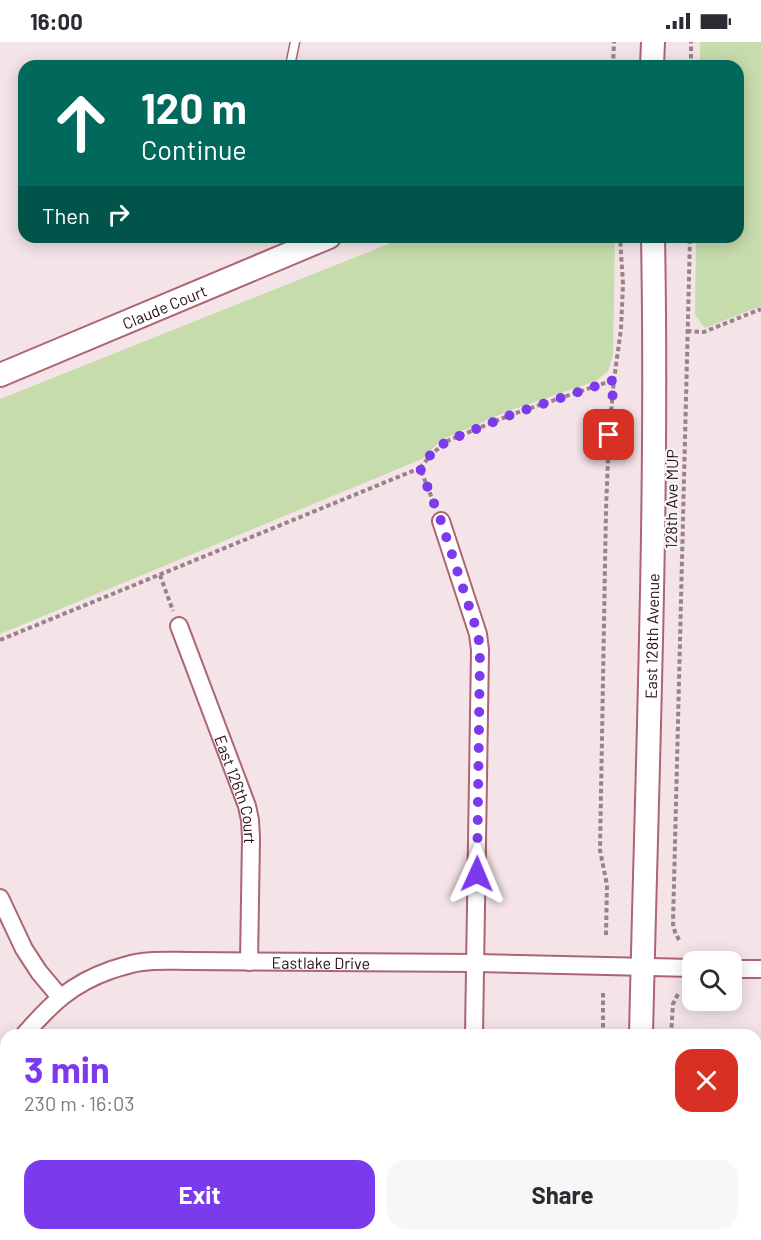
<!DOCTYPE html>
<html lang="en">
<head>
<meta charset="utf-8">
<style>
  body { margin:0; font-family:Barlow,sans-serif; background:#f7f7f7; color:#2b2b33; height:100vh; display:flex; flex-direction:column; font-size:22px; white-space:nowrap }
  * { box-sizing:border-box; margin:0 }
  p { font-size:20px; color:#7c7c81 }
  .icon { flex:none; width:33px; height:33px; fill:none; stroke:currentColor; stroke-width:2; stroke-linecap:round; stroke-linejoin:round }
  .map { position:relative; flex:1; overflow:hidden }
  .drawer { position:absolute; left:0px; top:987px; width:762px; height:212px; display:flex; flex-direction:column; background:#fff; border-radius:18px 18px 0 0; box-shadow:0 3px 15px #0003 }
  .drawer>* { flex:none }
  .top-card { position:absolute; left:18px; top:18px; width:726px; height:183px; border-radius:18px; box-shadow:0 3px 15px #0003; background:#00695c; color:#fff; overflow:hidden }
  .tools { position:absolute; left:682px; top:909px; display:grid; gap:12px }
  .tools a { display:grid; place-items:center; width:60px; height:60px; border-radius:12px; background:#fff; box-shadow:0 3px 15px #0003; font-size:30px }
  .pin { position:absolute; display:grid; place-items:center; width:51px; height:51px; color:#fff; margin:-26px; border-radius:12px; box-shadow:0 3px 9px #0006 }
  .me { position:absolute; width:66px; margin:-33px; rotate:1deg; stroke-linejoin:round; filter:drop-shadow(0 0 4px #0008) }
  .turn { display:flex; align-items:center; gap:21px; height:126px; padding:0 24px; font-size:27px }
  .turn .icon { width:78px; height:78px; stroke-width:2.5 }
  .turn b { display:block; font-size:42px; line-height:51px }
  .then { display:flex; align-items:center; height:57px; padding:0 24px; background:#0003; gap:12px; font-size:22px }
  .round { display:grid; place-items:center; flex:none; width:63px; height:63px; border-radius:18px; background:#f7f7f7 }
  .summary { display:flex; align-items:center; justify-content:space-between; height:102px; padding:0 24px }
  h1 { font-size:36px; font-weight:700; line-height:45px; color:#7c3aed }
  .button { display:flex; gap:12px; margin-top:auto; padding:12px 24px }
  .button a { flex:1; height:69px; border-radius:18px; background:#7c3aed; color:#fff; font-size:24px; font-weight:700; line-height:69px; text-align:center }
  .button a+a { background:#f7f7f7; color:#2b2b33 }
  .status { display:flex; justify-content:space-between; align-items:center; height:42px; padding:0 30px; background:#fff; direction:ltr }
  .status svg { height:16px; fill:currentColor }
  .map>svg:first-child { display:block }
  .green { fill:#c7dcac }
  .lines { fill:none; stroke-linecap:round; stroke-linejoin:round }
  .lane-casing { stroke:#ad6473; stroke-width:11 }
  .street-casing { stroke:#ad6473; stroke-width:20 }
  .secondary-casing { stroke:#ad6473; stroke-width:26 }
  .path { stroke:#998388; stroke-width:4; stroke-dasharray:4.5 3; stroke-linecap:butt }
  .lane { stroke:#fff; stroke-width:8 }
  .street { stroke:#fff; stroke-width:16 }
  .secondary { stroke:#fff; stroke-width:22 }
  .route { stroke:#7c3aed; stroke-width:10; stroke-dasharray:0 18 }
  .labels { text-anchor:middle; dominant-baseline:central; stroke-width:4.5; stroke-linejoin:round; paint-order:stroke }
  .street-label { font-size:16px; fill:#2a0d14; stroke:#f6f6f6 }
</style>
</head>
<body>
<div class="status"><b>16:00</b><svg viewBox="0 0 49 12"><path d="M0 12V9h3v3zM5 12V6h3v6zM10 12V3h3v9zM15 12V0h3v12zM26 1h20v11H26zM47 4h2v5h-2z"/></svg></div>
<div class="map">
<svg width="761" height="1198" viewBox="0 0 761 1198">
  <rect width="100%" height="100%" fill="#f5e4e7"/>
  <!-- green -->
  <path class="green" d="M 700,0 L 761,0 L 761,264 L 705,286 L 695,273 L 696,195 L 738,195 L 738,24 L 700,24 Z
    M 406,195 L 615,195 L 613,313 L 608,329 L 596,339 L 506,370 L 441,398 L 422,417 L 0,592 L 0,357 Z"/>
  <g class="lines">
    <!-- lane casing -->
    <g class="lane-casing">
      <path id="lane" d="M 290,24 L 295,0"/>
    </g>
    <!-- street casing -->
    <g class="street-casing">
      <g id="street">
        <path d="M 441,479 L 478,592 L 480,608 L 474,993"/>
        <path id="s1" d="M 179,584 L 247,764 L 250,778 L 251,796 L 249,920"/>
        <path d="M 0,856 L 24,907 L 39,930 L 60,955"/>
        <path d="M 732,927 L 761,927"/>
        <path id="s2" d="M 24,993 C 51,962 71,942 111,928 C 121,925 132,921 142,920 C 158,918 173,919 189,919 L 476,921 L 693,926"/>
        <path d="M 0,1040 L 6,1026"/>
        <path d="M 229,1192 L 230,1198"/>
        <path d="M 467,1198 L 468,1192"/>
      </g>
    </g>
    <!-- secondary casing -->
    <g class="secondary-casing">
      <g id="secondary">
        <path d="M 652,24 L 653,0"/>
        <path id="s3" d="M 0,333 L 329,195"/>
        <path id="s4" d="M 641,993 C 647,727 658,461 653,195"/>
        <path d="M 636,1198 L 636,1192"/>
      </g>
    </g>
    <!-- path -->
    <path class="path" d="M 613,24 L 614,0
      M 691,24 L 691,0
      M 687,289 L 704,290 L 761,267
      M 420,426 L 432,412 L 447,399 L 513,372 L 614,338
      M 160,533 L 173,569
      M 0,598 L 420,426 L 435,464
      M 606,893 L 607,843 L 600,808 L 606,467 L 609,393 L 614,338 L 621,287 L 623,242 L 620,195
      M 679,898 L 675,890 L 673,882 L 690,195
      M 603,993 L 603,951
      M 671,993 L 673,962 L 678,952
      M 591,1198 L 591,1192
      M 667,1198 L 667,1192"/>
    <!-- lane -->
    <use href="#lane" class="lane"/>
    <!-- street -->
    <use href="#street" class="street"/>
    <!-- secondary -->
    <use href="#secondary" class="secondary"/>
  </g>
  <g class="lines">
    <!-- route -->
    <path class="route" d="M 477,832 L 480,608 L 478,592 L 441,479 L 420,426 L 432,411 L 447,399 L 513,372 L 614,338 L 609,393"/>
  </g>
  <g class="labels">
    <!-- street labels -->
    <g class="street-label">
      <text stroke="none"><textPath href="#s3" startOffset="178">Claude Court</textPath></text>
      <text transform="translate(671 457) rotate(-89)">128th Ave MUP</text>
      <text stroke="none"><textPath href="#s4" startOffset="399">East 128th Avenue</textPath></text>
      <text stroke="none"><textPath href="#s1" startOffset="174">East 126th Court</textPath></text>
      <text stroke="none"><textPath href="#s2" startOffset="321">Eastlake Drive</textPath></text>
    </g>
  </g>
</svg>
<div class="tools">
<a><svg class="icon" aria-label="search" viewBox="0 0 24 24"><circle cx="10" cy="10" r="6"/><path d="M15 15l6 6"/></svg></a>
</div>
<div class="pin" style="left:609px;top:393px;background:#d93025"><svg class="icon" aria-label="arrive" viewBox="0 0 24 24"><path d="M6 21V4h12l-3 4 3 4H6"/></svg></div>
<svg class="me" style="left:477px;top:832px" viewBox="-20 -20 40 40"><path d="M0-17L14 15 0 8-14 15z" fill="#7c3aed" stroke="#fff" stroke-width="4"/></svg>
<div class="top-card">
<div class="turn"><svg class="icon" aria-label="ahead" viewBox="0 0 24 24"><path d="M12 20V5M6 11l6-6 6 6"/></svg><div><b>120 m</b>Continue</div></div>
<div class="then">Then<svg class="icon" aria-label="right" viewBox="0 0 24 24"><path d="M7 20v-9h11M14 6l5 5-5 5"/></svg></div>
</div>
<section class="drawer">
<div class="summary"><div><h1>3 min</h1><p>230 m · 16:03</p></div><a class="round" style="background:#d93025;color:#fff"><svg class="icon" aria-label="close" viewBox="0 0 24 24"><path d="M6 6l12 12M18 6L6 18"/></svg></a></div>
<div class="button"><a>Exit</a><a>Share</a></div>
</section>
</div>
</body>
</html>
